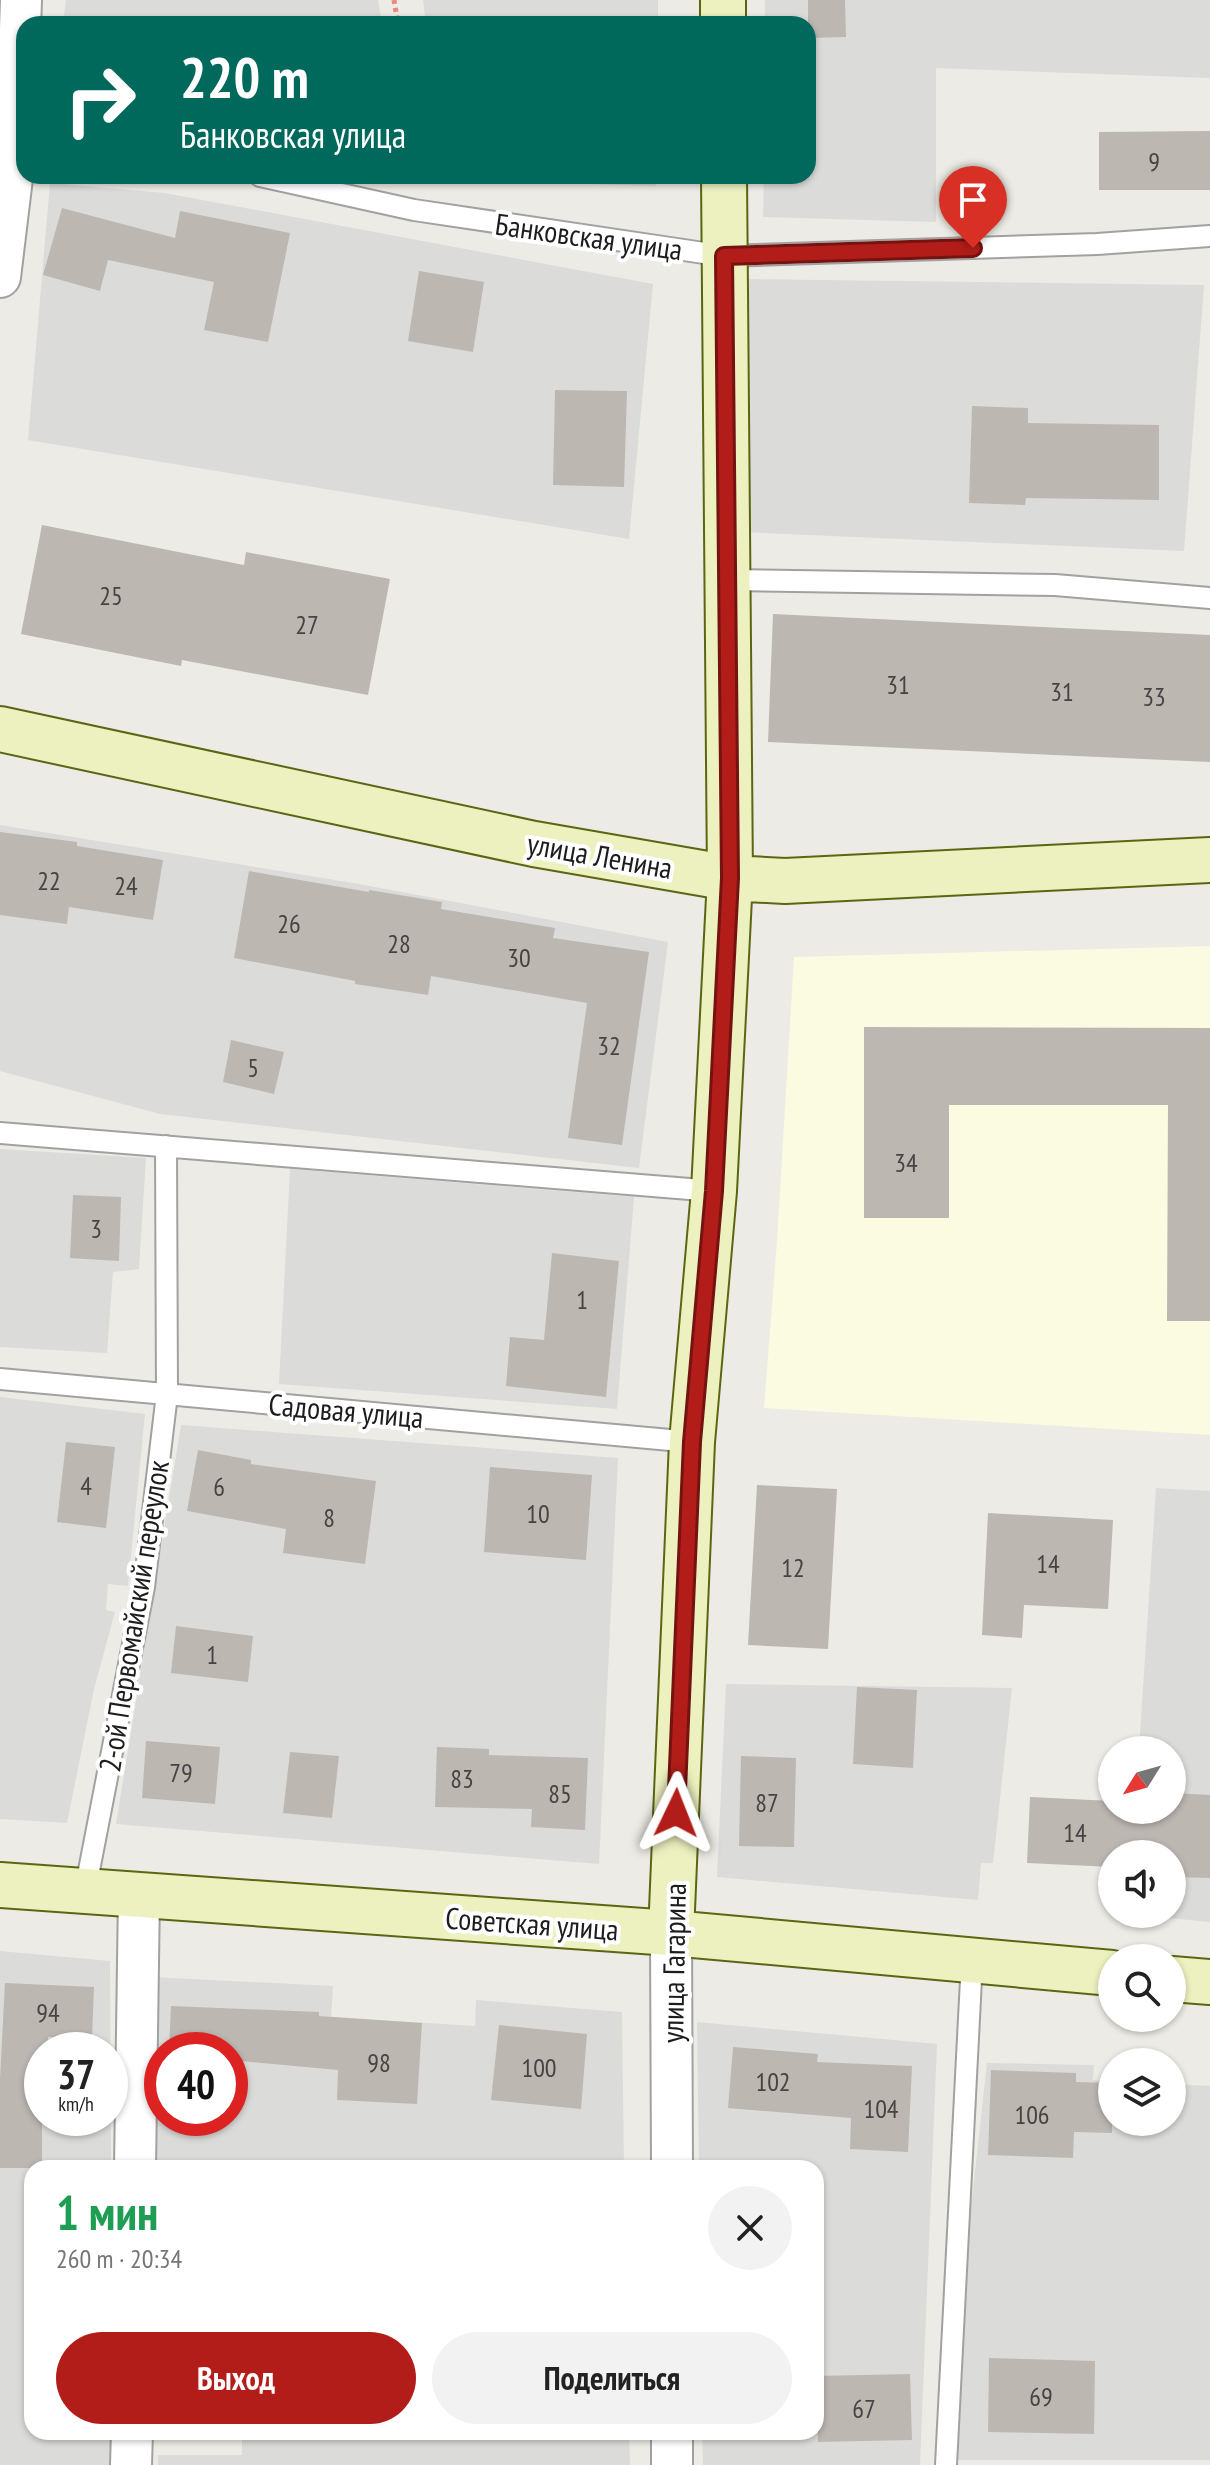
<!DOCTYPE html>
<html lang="ru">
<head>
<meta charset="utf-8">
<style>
  body { margin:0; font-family:"PT Sans Narrow",sans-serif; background:#f2f2f2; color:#222; height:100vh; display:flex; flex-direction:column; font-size:30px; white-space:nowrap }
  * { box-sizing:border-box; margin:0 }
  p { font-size:26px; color:#767676 }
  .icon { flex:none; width:44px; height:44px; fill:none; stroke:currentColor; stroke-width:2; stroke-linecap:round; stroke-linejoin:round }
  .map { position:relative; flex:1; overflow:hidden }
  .details { position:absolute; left:24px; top:2160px; width:800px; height:280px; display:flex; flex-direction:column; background:#fff; border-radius:24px; box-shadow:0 2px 6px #0004 }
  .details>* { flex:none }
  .banner { position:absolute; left:16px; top:16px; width:800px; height:168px; border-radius:24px; box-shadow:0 2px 6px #0004; background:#00695c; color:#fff; overflow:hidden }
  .needle { width:52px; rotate:233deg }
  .tools { position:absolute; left:1098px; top:1736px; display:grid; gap:16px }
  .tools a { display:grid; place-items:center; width:88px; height:88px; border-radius:50%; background:#fff; box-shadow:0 2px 6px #0004; font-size:40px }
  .speed { position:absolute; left:24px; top:2032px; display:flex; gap:16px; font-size:40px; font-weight:700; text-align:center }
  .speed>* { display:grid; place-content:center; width:104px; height:104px; border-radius:50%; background:#fff; box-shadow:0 2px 6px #0004; line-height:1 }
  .speed small { font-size:20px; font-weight:400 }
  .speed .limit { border:12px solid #d22; background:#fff; color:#111 }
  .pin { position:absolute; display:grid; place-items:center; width:68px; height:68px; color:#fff; margin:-82px -34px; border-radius:50% 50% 50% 0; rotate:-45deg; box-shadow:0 0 8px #0007 }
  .pin .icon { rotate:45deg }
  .me { position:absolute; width:88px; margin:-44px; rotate:2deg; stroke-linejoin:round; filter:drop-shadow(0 0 6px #0008) }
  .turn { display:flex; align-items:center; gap:28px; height:168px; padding:0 32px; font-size:36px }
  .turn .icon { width:104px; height:104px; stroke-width:2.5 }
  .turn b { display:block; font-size:56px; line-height:68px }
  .round { display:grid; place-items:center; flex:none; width:84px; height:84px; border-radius:42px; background:#f2f2f2 }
  .overview { display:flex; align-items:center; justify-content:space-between; height:136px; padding:0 32px }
  h1 { font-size:48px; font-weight:600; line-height:60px; color:#1e9e55 }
  .primary-button { display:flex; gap:16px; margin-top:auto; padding:16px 32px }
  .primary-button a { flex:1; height:92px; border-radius:48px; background:#b21d19; color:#fff; font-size:32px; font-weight:600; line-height:92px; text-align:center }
  .primary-button a+a { background:#f2f2f2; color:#222 }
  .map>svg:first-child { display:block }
  .residential { fill:#dbdbda; fill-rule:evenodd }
  .education { fill:#fafbe0 }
  .building { fill:#bdb7b2 }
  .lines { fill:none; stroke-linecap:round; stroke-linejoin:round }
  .lane-casing { stroke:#a1a1a1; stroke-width:24 }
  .street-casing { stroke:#a1a1a1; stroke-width:44 }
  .secondary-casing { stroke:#5b6612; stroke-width:48 }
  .path { stroke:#e8897b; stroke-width:5; stroke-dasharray:4 4; stroke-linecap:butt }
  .lane { stroke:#fff; stroke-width:20 }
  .street { stroke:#fff; stroke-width:40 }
  .secondary { stroke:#edf1bf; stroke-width:44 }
  .route-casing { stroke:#741310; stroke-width:20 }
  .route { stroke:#b21d19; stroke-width:14 }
  .labels { text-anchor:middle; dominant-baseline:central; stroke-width:8; stroke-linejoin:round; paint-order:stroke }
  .number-label { font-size:26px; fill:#454442 }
  .street-label { font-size:30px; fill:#1d1d1d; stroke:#fff }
</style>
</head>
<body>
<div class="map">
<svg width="1210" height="2465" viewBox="0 0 1210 2465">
  <rect width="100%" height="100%" fill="#edebe5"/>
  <!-- residential -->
  <path class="residential" d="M 66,0 L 378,0 L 382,24 L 63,24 Z
    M 423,0 L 658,0 L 658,24 L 426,24 Z
    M 765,0 L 1210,0 L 1210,78 L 936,68 L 936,222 L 763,217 L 764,176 L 808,176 L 808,24 L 765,24 Z
    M 456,176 L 656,176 L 656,186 L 456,180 Z
    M 50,183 L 165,193 L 653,284 L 629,539 L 28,440 Z
    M 748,279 L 1204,285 L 1184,551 L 739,532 Z
    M 0,825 L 359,884 L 668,942 L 639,1168 L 160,1114 L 0,1071 Z
    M 0,1149 L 146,1158 L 139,1269 L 113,1272 L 107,1353 L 0,1347 Z
    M 290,1169 L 634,1197 L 617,1409 L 279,1384 Z
    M 0,1397 L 145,1414 L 128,1586 L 108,1584 L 106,1610 L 115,1612 L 94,1689 L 67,1823 L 0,1819 Z
    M 181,1425 L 618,1458 L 599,1864 L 116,1824 Z
    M 1156,1488 L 1210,1491 L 1210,1922 L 1128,1914 L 1172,1914 L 1172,1750 L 1139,1750 Z
    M 726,1684 L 1012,1688 L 993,1863 L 981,1863 L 978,1900 L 717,1877 Z
    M 0,1951 L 110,1961 L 111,2168 L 32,2168 L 32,2432 L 112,2432 L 112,2465 L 0,2465 ZM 42,2050 L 110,2050 L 110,2118 L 42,2118 Z
    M 152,1977 L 333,1986 L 331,2017 L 475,2026 L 476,2000 L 622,2012 L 624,2168 L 153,2168 ZM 162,2050 L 230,2050 L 230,2118 L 162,2118 Z
    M 697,2022 L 937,2044 L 920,2465 L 703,2465 L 702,2432 L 816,2432 L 816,2168 L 699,2168 Z
    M 987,2063 L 1094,2065 L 1093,2080 L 1112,2081 L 1112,2122 L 1172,2122 L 1172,2084 L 1210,2086 L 1210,2460 L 955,2460 L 963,2280 Z
    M 242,2432 L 629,2432 L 630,2465 L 158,2465 L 158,2455 L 242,2455 Z"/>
  <!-- education -->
  <path class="education" d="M 1210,946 L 1210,1435 L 764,1408 L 777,1241 L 794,957 Z"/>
  <!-- building -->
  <path class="building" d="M 808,0 L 845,0 L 846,37 L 808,38 Z
    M 1210,131 L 1210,190 L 1099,190 L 1099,132 Z
    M 62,208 L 175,238 L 180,211 L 290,233 L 268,342 L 204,330 L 214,282 L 108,260 L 100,291 L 43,275 Z
    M 419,271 L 484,282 L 473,352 L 408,341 Z
    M 555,390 L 627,391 L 624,487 L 553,485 Z
    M 972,406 L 1028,408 L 1028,423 L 1159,425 L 1159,500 L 1026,498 L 1025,505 L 969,503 Z
    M 42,525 L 244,565 L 246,552 L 390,579 L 368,695 L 182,660 L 181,666 L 21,634 Z
    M 773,614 L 1210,635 L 1210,762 L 768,742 Z
    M 0,832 L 77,842 L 77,846 L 163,860 L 153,920 L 69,907 L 67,924 L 0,915 Z
    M 249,871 L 369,892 L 369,890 L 442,902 L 441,909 L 555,928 L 553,938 L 649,952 L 622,1145 L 568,1138 L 587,1003 L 431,976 L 428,995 L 355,984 L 355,981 L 234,958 Z
    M 864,1027 L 1210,1028 L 1210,1321 L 1167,1321 L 1168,1105 L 949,1105 L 949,1218 L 864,1218 Z
    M 231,1040 L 284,1052 L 274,1094 L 223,1082 Z
    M 73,1195 L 121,1197 L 119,1261 L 70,1258 Z
    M 552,1253 L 619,1261 L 606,1397 L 506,1386 L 510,1337 L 544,1340 Z
    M 66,1442 L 115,1447 L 106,1528 L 57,1522 Z
    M 198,1450 L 251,1460 L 251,1464 L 376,1481 L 365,1564 L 283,1553 L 286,1529 L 187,1511 Z
    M 490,1467 L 592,1475 L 586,1560 L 484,1552 Z
    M 757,1485 L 837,1489 L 828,1649 L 748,1645 Z
    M 988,1513 L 1113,1520 L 1108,1609 L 1024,1605 L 1022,1638 L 982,1635 Z
    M 176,1626 L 253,1636 L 248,1682 L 171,1673 Z
    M 857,1687 L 917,1690 L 913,1768 L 853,1764 Z
    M 146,1741 L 220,1747 L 215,1804 L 142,1798 Z
    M 437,1747 L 489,1749 L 489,1755 L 588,1758 L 585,1830 L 531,1827 L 532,1809 L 435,1807 Z
    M 290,1752 L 339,1756 L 332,1818 L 283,1813 Z
    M 741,1756 L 796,1758 L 794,1847 L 739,1846 Z
    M 1172,1793 L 1210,1795 L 1210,1878 L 1172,1877 L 1172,1854 L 1112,1854 L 1112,1867 L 1027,1863 L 1030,1797 L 1112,1801 L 1112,1810 L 1172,1810 Z
    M 5,1983 L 94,1987 L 92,2039 L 48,2037 L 48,2050 L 42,2050 L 42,2168 L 0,2168 L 0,2079 Z
    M 171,2006 L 319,2012 L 319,2016 L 422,2023 L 417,2104 L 337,2100 L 338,2070 L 230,2060 L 230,2050 L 169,2050 Z
    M 499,2025 L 587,2034 L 581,2109 L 491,2100 Z
    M 733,2047 L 818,2054 L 817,2062 L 912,2066 L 908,2152 L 850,2149 L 851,2118 L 728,2108 Z
    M 991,2070 L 1076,2073 L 1076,2082 L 1112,2083 L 1112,2133 L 1074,2132 L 1073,2158 L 988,2155 Z
    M 989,2358 L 1095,2361 L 1094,2434 L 988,2432 Z
    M 910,2374 L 912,2440 L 818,2442 L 816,2376 Z"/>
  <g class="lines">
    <!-- lane casing -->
    <g class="lane-casing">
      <path id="lane" d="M 260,176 L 414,210 L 724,256 L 1097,244 L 1210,236
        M 728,580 L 1055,585 L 1210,598
        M 0,1133 L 714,1191
        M 0,1379 L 692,1442
        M 85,1891 L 144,1587 L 167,1394 L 166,1146
        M 946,2465 L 972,1960"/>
    </g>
    <!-- street casing -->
    <g class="street-casing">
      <path id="street" d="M 0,277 L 16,145 L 21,0
        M 671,1933 L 672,2168
        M 135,2168 L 139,1895
        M 672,2432 L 672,2465
        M 131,2465 L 132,2432"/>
    </g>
    <!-- secondary casing -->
    <g class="secondary-casing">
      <path id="secondary" d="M 723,0 L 723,24
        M 0,729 L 534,844 L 730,878 L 785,881 L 1210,860
        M 0,1885 L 671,1933 L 1112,1973
        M 671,1933 L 692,1442 L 714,1191 L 730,878 L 724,176
        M 1172,1979 L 1210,1982"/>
    </g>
    <!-- path -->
    <path class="path" d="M 394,0 L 398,24"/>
    <!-- lane -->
    <use href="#lane" class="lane"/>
    <!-- street -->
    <use href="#street" class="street"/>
    <!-- secondary -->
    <use href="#secondary" class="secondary"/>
  </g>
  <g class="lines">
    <!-- route casing -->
    <g class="route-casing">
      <path id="route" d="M 676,1813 L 692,1442 L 714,1191 L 730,878 L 724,256 L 973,248"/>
    </g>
    <!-- route -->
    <use href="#route" class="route"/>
  </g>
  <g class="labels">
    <!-- number labels -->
    <g class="number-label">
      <text x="1154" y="161">9</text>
      <text x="111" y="595">25</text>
      <text x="307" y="624">27</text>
      <text x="898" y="684">31</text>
      <text x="1062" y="691">31</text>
      <text x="1154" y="696">33</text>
      <text x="49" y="880">22</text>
      <text x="126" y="885">24</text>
      <text x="289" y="923">26</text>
      <text x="399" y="943">28</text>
      <text x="519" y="957">30</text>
      <text x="609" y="1045">32</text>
      <text x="253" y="1067">5</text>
      <text x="906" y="1162">34</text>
      <text x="96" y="1228">3</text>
      <text x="582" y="1299">1</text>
      <text x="86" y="1485">4</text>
      <text x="219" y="1486">6</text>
      <text x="538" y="1513">10</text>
      <text x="329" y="1517">8</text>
      <text x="1048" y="1563">14</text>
      <text x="793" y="1567">12</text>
      <text x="212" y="1654">1</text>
      <text x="181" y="1772">79</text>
      <text x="462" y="1778">83</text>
      <text x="560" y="1793">85</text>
      <text x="767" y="1802">87</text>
      <text x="1075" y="1832">14</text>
      <text x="48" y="2012">94</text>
      <text x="379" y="2062">98</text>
      <text x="539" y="2067">100</text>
      <text x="773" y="2081">102</text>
      <text x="881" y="2108">104</text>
      <text x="1032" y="2114">106</text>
      <text x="1041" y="2396">69</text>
      <text x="864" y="2408">67</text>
    </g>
    <!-- street labels -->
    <g class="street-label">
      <text transform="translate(589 236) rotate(8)">Банковская улица</text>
      <text transform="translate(600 855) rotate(10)">улица Ленина</text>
      <text transform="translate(346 1410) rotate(5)">Садовая улица</text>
      <text transform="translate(133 1616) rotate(-81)">2-ой Первомайский переулок</text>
      <text transform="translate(532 1923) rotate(4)">Советская улица</text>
      <text transform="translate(673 1963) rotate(-89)">улица Гагарина</text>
    </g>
  </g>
</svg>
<div class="tools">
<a><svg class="needle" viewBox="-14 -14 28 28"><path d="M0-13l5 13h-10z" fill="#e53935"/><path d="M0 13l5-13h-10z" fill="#767676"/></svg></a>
<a><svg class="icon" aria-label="sound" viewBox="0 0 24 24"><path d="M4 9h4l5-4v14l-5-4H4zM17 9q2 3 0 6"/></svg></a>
<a><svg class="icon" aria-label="search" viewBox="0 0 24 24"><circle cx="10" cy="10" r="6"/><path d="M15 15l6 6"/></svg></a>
<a><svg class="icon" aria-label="layers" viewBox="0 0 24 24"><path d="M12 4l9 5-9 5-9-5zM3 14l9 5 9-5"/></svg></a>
</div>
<div class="speed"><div>37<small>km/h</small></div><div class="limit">40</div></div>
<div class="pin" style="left:973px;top:248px;background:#d93025"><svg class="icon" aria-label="arrive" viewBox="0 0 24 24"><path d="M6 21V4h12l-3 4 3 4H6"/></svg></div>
<svg class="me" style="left:676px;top:1813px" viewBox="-20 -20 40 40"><path d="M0-17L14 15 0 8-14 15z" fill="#b21d19" stroke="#fff" stroke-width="4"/></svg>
<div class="banner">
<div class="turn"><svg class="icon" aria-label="right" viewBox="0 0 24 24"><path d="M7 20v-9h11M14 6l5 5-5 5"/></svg><div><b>220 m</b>Банковская улица</div></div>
</div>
<section class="details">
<div class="overview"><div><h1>1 мин</h1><p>260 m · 20:34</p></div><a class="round"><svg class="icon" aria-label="close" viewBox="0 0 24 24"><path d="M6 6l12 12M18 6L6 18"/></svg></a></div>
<div class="primary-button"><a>Выход</a><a>Поделиться</a></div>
</section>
</div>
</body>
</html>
